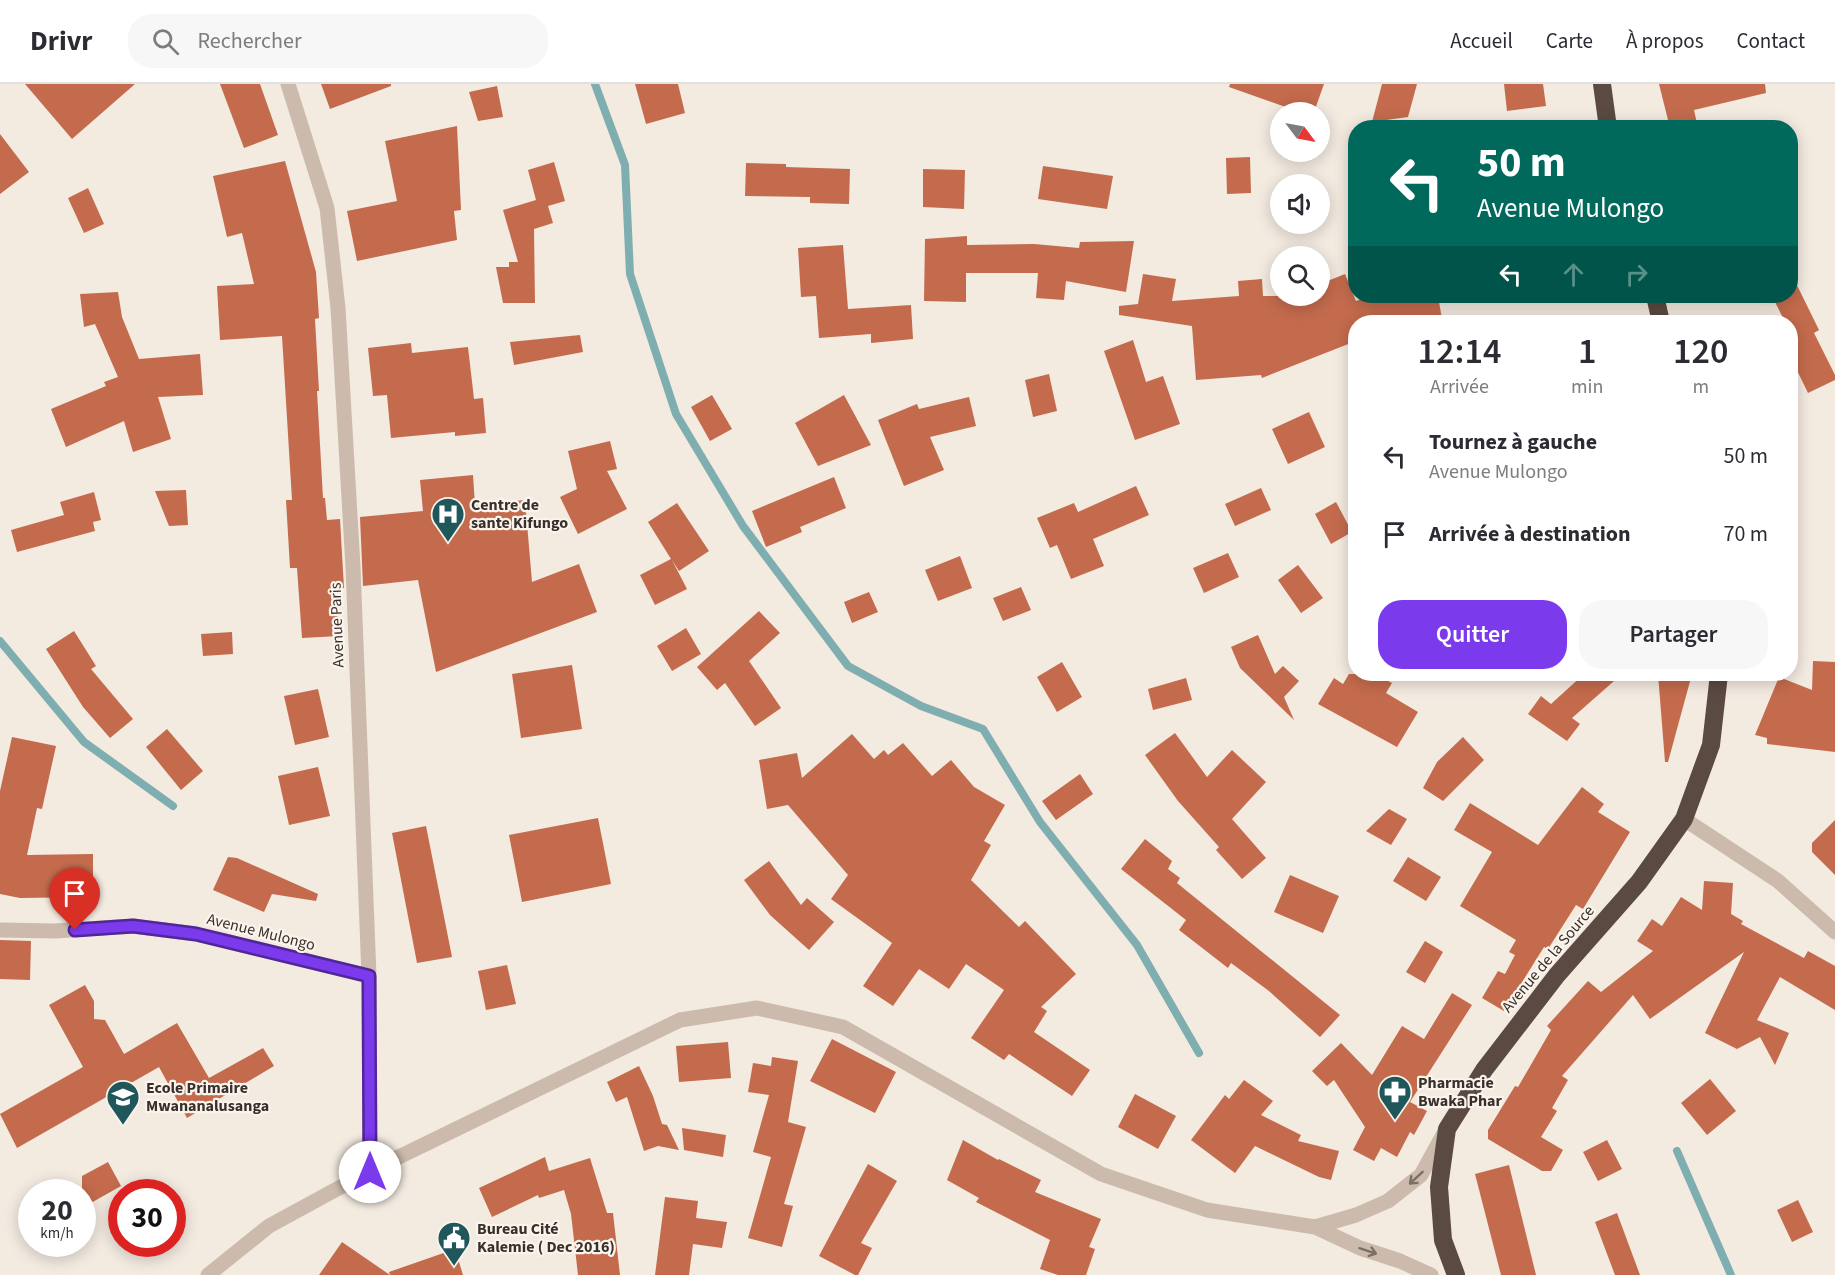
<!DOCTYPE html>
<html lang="fr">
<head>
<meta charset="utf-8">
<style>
  body { margin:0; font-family:"Source Sans 3",sans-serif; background:#f7f7f7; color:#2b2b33; height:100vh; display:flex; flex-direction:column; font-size:22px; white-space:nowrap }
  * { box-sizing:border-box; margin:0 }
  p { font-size:20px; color:#7c7c81 }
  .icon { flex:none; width:33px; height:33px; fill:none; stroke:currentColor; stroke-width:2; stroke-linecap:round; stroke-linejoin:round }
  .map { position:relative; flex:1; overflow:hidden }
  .sheet { position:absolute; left:1348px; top:231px; width:450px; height:366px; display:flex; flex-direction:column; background:#fff; border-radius:24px; box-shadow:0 3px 15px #0003 }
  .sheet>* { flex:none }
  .hud { position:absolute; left:1348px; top:36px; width:450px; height:183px; border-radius:24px; box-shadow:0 3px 15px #0003; background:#00695c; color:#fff; overflow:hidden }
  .needle { width:39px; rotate:122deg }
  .buttons { position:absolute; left:1270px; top:18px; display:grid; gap:12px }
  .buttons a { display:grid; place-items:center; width:60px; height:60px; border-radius:50%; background:#fff; box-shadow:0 3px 15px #0003; font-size:30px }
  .speed { position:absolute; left:18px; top:1095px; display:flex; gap:12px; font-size:30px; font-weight:700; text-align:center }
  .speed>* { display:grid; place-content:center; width:78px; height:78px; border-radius:50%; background:#fff; box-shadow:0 3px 15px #0003; line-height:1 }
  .speed small { font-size:15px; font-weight:400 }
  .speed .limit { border:9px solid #d22; background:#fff; color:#111 }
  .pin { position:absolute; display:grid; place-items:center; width:51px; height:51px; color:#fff; margin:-62px -26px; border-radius:50% 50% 50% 0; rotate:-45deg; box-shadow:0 0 6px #0007 }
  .pin .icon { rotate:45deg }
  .me { position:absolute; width:66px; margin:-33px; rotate:0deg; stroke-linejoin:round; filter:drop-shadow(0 0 4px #0008) }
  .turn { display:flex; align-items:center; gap:21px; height:126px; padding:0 30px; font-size:27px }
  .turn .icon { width:78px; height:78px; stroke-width:2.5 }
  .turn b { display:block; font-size:42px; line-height:51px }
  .lanes { display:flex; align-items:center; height:57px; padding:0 30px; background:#0003; justify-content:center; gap:30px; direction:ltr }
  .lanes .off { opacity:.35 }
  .eta { display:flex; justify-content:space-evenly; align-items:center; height:102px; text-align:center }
  .eta b { font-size:36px; font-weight:600; line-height:42px }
  .button { display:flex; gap:12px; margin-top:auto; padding:12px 30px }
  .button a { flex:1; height:69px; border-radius:24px; background:#7c3aed; color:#fff; font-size:24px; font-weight:600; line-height:69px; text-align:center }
  .button a+a { background:#f7f7f7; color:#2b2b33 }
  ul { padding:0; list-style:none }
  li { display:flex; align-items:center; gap:18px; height:78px; padding:0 30px }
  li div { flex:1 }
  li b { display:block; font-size:22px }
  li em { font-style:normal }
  header { display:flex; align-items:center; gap:36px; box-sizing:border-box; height:84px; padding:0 30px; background:#fff; border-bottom:2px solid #e1e1e2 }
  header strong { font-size:28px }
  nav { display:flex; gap:33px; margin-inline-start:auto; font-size:21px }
  .search { width:420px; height:54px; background:#f7f7f7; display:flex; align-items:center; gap:15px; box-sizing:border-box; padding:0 21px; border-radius:24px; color:#7c7c81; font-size:22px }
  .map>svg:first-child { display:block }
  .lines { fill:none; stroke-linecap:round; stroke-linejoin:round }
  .stream { stroke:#7faeb0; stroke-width:8 }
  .building { fill:#c46b4d }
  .street { stroke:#ccbbac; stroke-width:15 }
  .highway { stroke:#5a4a42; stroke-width:18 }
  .oneway { stroke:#7c6f65 }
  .route-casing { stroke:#51269a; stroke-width:15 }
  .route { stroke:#7c3aed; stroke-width:10 }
  .labels { text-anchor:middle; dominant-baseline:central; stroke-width:4.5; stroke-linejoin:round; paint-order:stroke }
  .poi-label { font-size:16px; font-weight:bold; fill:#3a302b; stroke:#faf4ed; text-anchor:start }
  .street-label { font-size:16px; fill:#3a302b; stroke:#faf4ed }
</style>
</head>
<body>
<header>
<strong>Drivr</strong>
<div class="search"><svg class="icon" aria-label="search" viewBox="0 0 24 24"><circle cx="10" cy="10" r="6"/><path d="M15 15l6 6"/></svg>Rechercher</div>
<nav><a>Accueil</a><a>Carte</a><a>À propos</a><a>Contact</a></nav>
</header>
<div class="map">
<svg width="1835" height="1191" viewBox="0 0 1835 1191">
  <rect width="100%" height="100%" fill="#f3eae0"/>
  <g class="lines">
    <!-- stream -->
    <path class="stream" d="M 595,0 L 625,81 L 630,190 L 676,330 L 743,442 L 848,582 L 921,622 L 983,645 L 1040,738 L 1137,861 L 1199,969
      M 0,557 L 84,658 L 173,722
      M 1677,1067 L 1731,1191"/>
  </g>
  <!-- building -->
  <path class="building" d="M 25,0 L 135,0 L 72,55 Z
    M 220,0 L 260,0 L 278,51 L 244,64 Z
    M 321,0 L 391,0 L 391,2 L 330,25 Z
    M 635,0 L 678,0 L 685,29 L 646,40 Z
    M 1230,0 L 1324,0 L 1314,28 L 1300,28 L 1229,3 Z
    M 1382,0 L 1417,0 L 1408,33 L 1372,38 Z
    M 1504,0 L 1543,0 L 1546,22 L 1507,27 Z
    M 1659,0 L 1765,0 L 1766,9 L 1694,26 L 1698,44 L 1670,44 Z
    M 497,2 L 503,33 L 478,37 L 469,8 Z
    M 457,42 L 461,126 L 454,127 L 457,156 L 357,177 L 347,127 L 397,117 L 385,57 Z
    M 0,50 L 29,88 L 0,110 Z
    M 1250,73 L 1251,109 L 1227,110 L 1226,74 Z
    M 285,77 L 316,188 L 319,234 L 315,235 L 319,307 L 317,307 L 323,414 L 325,414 L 327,436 L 340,435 L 344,504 L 336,504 L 339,552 L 302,554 L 297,484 L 290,484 L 286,416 L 292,416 L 282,252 L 220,256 L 217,202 L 254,200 L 242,149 L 227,153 L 213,92 Z
    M 554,78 L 565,117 L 548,122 L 553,139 L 534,145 L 535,219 L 503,219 L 496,183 L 509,183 L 509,178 L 518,178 L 503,126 L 536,116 L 528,86 Z
    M 746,79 L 786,80 L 786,83 L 850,85 L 849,120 L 810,119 L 810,113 L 745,112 Z
    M 1043,82 L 1113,92 L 1107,125 L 1038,115 Z
    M 923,85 L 965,86 L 964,125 L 923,123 Z
    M 88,104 L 104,140 L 84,149 L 68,114 Z
    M 967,152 L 967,161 L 1034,160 L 1079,164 L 1080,158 L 1134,157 L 1126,208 L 1066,197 L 1064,216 L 1036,214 L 1038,189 L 966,189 L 966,218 L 924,217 L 925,155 Z
    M 843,161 L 848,225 L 911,221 L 913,255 L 871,259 L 871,250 L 819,254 L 816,212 L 801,213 L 798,164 Z
    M 1791,189 L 1819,246 L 1814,249 L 1835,291 L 1835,296 L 1808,309 L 1791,274 L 1791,238 L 1785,238 L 1772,212 L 1791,212 Z
    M 1143,190 L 1176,195 L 1172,217 L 1239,212 L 1238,197 L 1262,195 L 1263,212 L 1320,212 L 1320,200 L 1345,190 L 1356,217 L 1368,212 L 1438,212 L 1442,235 L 1427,238 L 1356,238 L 1356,257 L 1262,294 L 1261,291 L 1196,296 L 1192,242 L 1119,231 L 1119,222 L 1138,220 Z
    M 118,208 L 122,233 L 139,275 L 200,270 L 203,311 L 158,313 L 171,355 L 133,368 L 124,337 L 66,363 L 51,325 L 106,302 L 104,298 L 118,293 L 95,240 L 84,243 L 80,210 Z
    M 580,251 L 583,268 L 514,281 L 510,258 Z
    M 1133,256 L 1146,298 L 1163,292 L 1180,340 L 1135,356 L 1104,267 Z
    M 411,259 L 412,269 L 468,263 L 474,315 L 483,314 L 486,349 L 455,352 L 455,348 L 391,354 L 387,311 L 373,312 L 368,264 Z
    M 1049,290 L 1057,327 L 1033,333 L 1025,296 Z
    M 712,311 L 732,345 L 710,357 L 691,323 Z
    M 844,311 L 871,361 L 818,382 L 795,339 Z
    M 969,313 L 976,342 L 930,353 L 944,386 L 904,402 L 878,336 L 917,320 L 919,325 Z
    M 1309,328 L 1325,363 L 1288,380 L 1272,345 Z
    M 610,357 L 617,385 L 607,387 L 627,425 L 578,450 L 560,413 L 577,405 L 568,367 Z
    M 473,391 L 475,421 L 525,416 L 532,498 L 579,480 L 597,528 L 436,588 L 418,496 L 363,502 L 360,433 L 423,427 L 420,396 Z
    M 834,393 L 846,424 L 800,443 L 802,448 L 766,463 L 752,427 Z
    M 1136,402 L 1149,431 L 1093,455 L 1104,482 L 1071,495 L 1057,461 L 1050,464 L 1037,434 L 1074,419 L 1078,428 Z
    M 1261,404 L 1271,426 L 1235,442 L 1225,420 Z
    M 186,406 L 188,441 L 169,442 L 155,407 Z
    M 94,408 L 101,436 L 93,438 L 95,447 L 17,468 L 11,446 L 64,431 L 60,418 Z
    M 1336,418 L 1352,448 L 1331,460 L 1315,430 Z
    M 677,419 L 709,467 L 679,487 L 672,476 L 687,505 L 655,521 L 640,491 L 671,475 L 648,438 Z
    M 1228,469 L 1239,493 L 1204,509 L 1193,484 Z
    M 960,472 L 972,504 L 938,517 L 925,486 Z
    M 1298,481 L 1323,514 L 1301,529 L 1278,496 Z
    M 1021,503 L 1031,526 L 1003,537 L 993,514 Z
    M 869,508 L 878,528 L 852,539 L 844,518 Z
    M 759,527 L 780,549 L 749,577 L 781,624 L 755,642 L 725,599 L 717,606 L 697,583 Z
    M 686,544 L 701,570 L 672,587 L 657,562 Z
    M 74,547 L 96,582 L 91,585 L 133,635 L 110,654 L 83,623 L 46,565 Z
    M 232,548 L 233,570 L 203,572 L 201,550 Z
    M 1258,551 L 1275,590 L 1283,582 L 1299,597 L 1284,613 L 1294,636 L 1240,584 L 1231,563 Z
    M 1813,577 L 1835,578 L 1835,668 L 1767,660 L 1767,654 L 1755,651 L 1779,593 L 1812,606 Z
    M 1062,578 L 1082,613 L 1057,628 L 1037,593 Z
    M 572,581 L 582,645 L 521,654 L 512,590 Z
    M 1349,590 L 1375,590 L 1392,599 L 1386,609 L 1418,628 L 1397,663 L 1318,620 L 1334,594 L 1343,600 Z
    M 1584,590 L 1622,590 L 1572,634 L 1580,640 L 1567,657 L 1528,630 L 1541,612 L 1551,620 Z
    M 1658,590 L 1692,590 L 1668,678 L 1665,678 Z
    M 1186,594 L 1192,616 L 1153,626 L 1148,605 Z
    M 318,605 L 329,653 L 295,661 L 284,612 Z
    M 167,645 L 203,687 L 181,706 L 146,663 Z
    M 1175,649 L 1207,693 L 1232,666 L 1266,698 L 1232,735 L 1266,774 L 1242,795 L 1216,766 L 1219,763 L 1178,717 L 1145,671 Z
    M 852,650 L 874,675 L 884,666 L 888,671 L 903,659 L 932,692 L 951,676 L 974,703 L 1005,721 L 984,757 L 991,761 L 971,796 L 1019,843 L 1025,837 L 1076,890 L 1041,923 L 1047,927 L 1034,948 L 1090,986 L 1072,1012 L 1009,970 L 1004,976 L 971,954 L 1004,906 L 966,880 L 949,905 L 919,885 L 893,922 L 863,902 L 892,859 L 831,815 L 848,791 L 788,721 L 767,725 L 759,676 L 797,669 L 802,694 Z
    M 12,653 L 56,662 L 42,725 L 37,724 L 27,771 L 93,770 L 93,813 L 20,814 L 0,810 L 0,707 Z
    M 1463,653 L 1484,676 L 1443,717 L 1423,704 L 1437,678 Z
    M 318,683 L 330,732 L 289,741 L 278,692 Z
    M 1080,690 L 1093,710 L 1056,736 L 1042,717 Z
    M 1582,703 L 1604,720 L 1598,728 L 1630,748 L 1583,825 L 1576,821 L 1548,865 L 1544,863 L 1504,927 L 1482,914 L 1498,887 L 1505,890 L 1515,871 L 1509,868 L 1516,856 L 1460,822 L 1492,768 L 1454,746 L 1470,719 L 1538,761 Z
    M 1389,725 L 1407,735 L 1391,761 L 1366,747 Z
    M 598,734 L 611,800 L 522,818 L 509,751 Z
    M 1835,736 L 1835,791 L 1812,768 L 1812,759 Z
    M 426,742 L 452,873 L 417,879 L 392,749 Z
    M 1145,755 L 1172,777 L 1168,785 L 1180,794 L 1177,799 L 1340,931 L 1320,953 L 1269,907 L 1231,879 L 1228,884 L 1179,846 L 1186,836 L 1121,785 Z
    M 228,773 L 237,774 L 318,810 L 316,817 L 272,810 L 264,828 L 213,806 Z
    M 1408,773 L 1441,793 L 1426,817 L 1393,797 Z
    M 769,777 L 801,821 L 807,814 L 834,838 L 809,866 L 770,831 L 744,796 Z
    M 1290,791 L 1339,812 L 1323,849 L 1274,828 Z
    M 1704,797 L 1733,799 L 1731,830 L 1743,837 L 1741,840 L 1804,874 L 1808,867 L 1835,882 L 1835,926 L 1780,893 L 1757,936 L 1789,949 L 1775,981 L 1760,953 L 1737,965 L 1705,949 L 1744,868 L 1650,935 L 1633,911 L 1562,992 L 1568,996 L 1552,1024 L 1557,1027 L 1541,1053 L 1563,1066 L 1551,1087 L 1542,1087 L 1488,1055 L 1488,1046 L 1515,1002 L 1518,1003 L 1551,946 L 1547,942 L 1588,897 L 1601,908 L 1653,867 L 1637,857 L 1652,835 L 1662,842 L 1681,813 L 1702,826 Z
    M 0,856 L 31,857 L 30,896 L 0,895 Z
    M 1425,857 L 1443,868 L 1425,899 L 1406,888 Z
    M 507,881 L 516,920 L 486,926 L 478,887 Z
    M 85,901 L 94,917 L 94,935 L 105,936 L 124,970 L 177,939 L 209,994 L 263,964 L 274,982 L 187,1034 L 159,983 L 17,1064 L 0,1030 L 83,983 L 49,921 Z
    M 1452,909 L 1472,921 L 1410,1018 L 1427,1027 L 1414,1051 L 1410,1048 L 1397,1073 L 1381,1064 L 1374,1077 L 1353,1066 L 1365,1043 L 1334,996 L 1327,1002 L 1312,987 L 1341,959 L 1372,991 L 1402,942 L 1424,955 Z
    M 832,955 L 896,988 L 875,1029 L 810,997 Z
    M 728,958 L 731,994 L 679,998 L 676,962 Z
    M 772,973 L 798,977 L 788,1038 L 806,1043 L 784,1120 L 793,1122 L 782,1163 L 748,1154 L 771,1073 L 753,1068 L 769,1011 L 748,1008 L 753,979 L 771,982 Z
    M 639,982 L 653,1012 L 662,1040 L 667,1041 L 679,1066 L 658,1062 L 644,1067 L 627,1013 L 616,1018 L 607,998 Z
    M 1710,995 L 1736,1027 L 1707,1051 L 1681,1019 Z
    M 1244,996 L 1273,1017 L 1261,1031 L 1301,1051 L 1298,1057 L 1339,1067 L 1331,1096 L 1319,1093 L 1255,1062 L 1235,1089 L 1191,1056 L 1225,1011 L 1229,1015 Z
    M 1135,1010 L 1176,1032 L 1158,1065 L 1118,1043 Z
    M 682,1044 L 726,1051 L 723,1073 L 684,1066 Z
    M 963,1056 L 998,1076 L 999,1075 L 1041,1096 L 1035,1108 L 1101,1135 L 1089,1163 L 1095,1165 L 1086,1191 L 1058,1191 L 1040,1185 L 1050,1156 L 976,1118 L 979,1114 L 947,1096 Z
    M 1607,1056 L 1622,1085 L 1598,1097 L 1583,1068 Z
    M 545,1073 L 549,1087 L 590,1074 L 607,1129 L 613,1129 L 620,1191 L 578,1191 L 571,1130 L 564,1106 L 539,1114 L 538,1111 L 492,1133 L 479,1104 Z
    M 108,1078 L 121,1102 L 82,1124 L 82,1092 Z
    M 868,1080 L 897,1097 L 861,1159 L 872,1164 L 858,1191 L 855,1191 L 819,1172 Z
    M 1509,1081 L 1536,1191 L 1501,1191 L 1475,1090 Z
    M 665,1113 L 698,1117 L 696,1134 L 727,1138 L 722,1164 L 693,1160 L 689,1191 L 655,1191 Z
    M 1798,1116 L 1813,1148 L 1792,1158 L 1777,1126 Z
    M 1617,1129 L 1640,1191 L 1615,1191 L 1595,1138 Z
    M 342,1158 L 390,1191 L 389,1188 L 455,1165 L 463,1191 L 319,1191 Z"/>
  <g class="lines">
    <!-- street -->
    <path class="street" d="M 288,0 L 327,124 L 338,224 L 353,483 L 369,892 L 370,1087
      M 1684,735 L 1778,797 L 1835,848
      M 0,846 L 55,847 L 133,842 L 196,850 L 369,892
      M 1315,1143 L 1356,1131 L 1388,1117 L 1421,1091 L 1444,1049
      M 208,1191 L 269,1142 L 370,1087 L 680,936 L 757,924 L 843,943 L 1101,1090 L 1207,1126 L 1315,1143 L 1360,1164 L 1400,1177 L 1431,1191"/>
    <!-- highway -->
    <path class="highway" d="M 1602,0 L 1608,44
      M 1655,212 L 1661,238
      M 1456,1191 L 1443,1156 L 1439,1103 L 1447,1045 L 1484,986 L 1557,891 L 1639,798 L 1684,735 L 1711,661 L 1719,590"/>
  </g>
  <!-- one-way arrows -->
  <defs><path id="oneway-shaft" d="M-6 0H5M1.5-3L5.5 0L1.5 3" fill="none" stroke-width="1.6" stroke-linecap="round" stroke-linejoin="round" transform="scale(1.5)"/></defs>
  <g class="oneway">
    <use href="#oneway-shaft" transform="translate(1416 1094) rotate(137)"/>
    <use href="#oneway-shaft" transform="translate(1368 1167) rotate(18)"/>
  </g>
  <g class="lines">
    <!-- route casing -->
    <g class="route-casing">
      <path id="route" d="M 75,846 L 133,842 L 196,850 L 369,892 L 370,1088"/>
    </g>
    <!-- route -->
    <use href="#route" class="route"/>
  </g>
  <!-- icons -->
  <defs>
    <g id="hospital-pin" transform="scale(1.725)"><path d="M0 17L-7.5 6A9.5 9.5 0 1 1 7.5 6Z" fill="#20575b" stroke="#faf4ed"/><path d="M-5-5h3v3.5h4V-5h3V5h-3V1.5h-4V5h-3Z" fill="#fff"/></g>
    <g id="pharmacy-pin" transform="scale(1.725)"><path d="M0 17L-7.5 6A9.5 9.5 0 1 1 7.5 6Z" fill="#20575b" stroke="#faf4ed"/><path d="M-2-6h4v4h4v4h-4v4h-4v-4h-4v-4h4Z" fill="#fff"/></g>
    <g id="school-pin" transform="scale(1.725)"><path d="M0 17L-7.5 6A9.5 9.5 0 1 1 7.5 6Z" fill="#20575b" stroke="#faf4ed"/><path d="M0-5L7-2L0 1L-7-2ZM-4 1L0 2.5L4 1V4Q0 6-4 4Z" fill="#fff"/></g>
    <g id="civic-pin" transform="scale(1.725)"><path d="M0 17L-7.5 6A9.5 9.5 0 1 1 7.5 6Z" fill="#20575b" stroke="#faf4ed"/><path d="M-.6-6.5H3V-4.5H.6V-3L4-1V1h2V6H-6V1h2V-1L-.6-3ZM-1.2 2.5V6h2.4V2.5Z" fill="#fff"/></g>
  </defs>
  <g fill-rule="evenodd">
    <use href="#hospital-pin" x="448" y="430"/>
    <use href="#pharmacy-pin" x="1395" y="1008"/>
    <use href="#school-pin" x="123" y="1013"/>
    <use href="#civic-pin" x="454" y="1154"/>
  </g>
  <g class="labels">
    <!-- poi labels -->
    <g class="poi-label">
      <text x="471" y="421">Centre de<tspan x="471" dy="18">sante Kifungo</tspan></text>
      <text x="1418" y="999">Pharmacie<tspan x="1418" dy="18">Bwaka Phar</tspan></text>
      <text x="146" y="1004">Ecole Primaire<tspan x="146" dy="18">Mwananalusanga</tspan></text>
      <text x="477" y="1145">Bureau Cité<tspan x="477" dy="18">Kalemie ( Dec 2016)</tspan></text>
    </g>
    <!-- street labels -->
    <g class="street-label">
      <text transform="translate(337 541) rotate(-92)">Avenue Paris</text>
      <text transform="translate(261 848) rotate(14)">Avenue Mulongo</text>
      <text transform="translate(1548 875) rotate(-50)">Avenue de la Source</text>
    </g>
  </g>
</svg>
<div class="buttons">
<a><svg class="needle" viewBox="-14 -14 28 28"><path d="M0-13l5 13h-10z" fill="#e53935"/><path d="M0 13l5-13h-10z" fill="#7c7c81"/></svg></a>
<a><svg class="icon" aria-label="sound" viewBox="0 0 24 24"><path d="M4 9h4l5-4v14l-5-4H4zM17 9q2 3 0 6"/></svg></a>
<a><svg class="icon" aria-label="search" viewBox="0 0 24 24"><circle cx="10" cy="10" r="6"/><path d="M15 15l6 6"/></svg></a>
</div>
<div class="speed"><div>20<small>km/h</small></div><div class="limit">30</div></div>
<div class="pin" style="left:75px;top:846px;background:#d93025"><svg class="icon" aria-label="arrive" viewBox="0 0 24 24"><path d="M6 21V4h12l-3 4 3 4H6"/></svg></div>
<svg class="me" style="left:370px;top:1088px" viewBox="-20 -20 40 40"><circle r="19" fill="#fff"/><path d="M0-13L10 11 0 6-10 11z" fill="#7c3aed"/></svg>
<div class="hud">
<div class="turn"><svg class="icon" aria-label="left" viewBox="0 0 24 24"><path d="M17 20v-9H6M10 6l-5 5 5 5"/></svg><div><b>50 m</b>Avenue Mulongo</div></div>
<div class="lanes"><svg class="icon" aria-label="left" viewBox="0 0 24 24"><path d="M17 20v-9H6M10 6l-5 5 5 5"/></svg><svg class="icon off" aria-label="ahead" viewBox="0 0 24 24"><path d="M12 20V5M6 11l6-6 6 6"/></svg><svg class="icon off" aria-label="right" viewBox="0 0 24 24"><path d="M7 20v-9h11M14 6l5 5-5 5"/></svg></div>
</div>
<section class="sheet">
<div class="eta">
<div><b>12:14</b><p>Arrivée</p></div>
<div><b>1</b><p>min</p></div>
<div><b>120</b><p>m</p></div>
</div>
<ul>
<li><svg class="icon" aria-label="left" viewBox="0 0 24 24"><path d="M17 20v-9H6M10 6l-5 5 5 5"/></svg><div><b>Tournez à gauche</b><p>Avenue Mulongo</p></div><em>50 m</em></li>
<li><svg class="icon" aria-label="arrive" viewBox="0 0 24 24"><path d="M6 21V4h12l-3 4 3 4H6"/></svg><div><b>Arrivée à destination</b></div><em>70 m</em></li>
</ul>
<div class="button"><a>Quitter</a><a>Partager</a></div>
</section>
</div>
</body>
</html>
